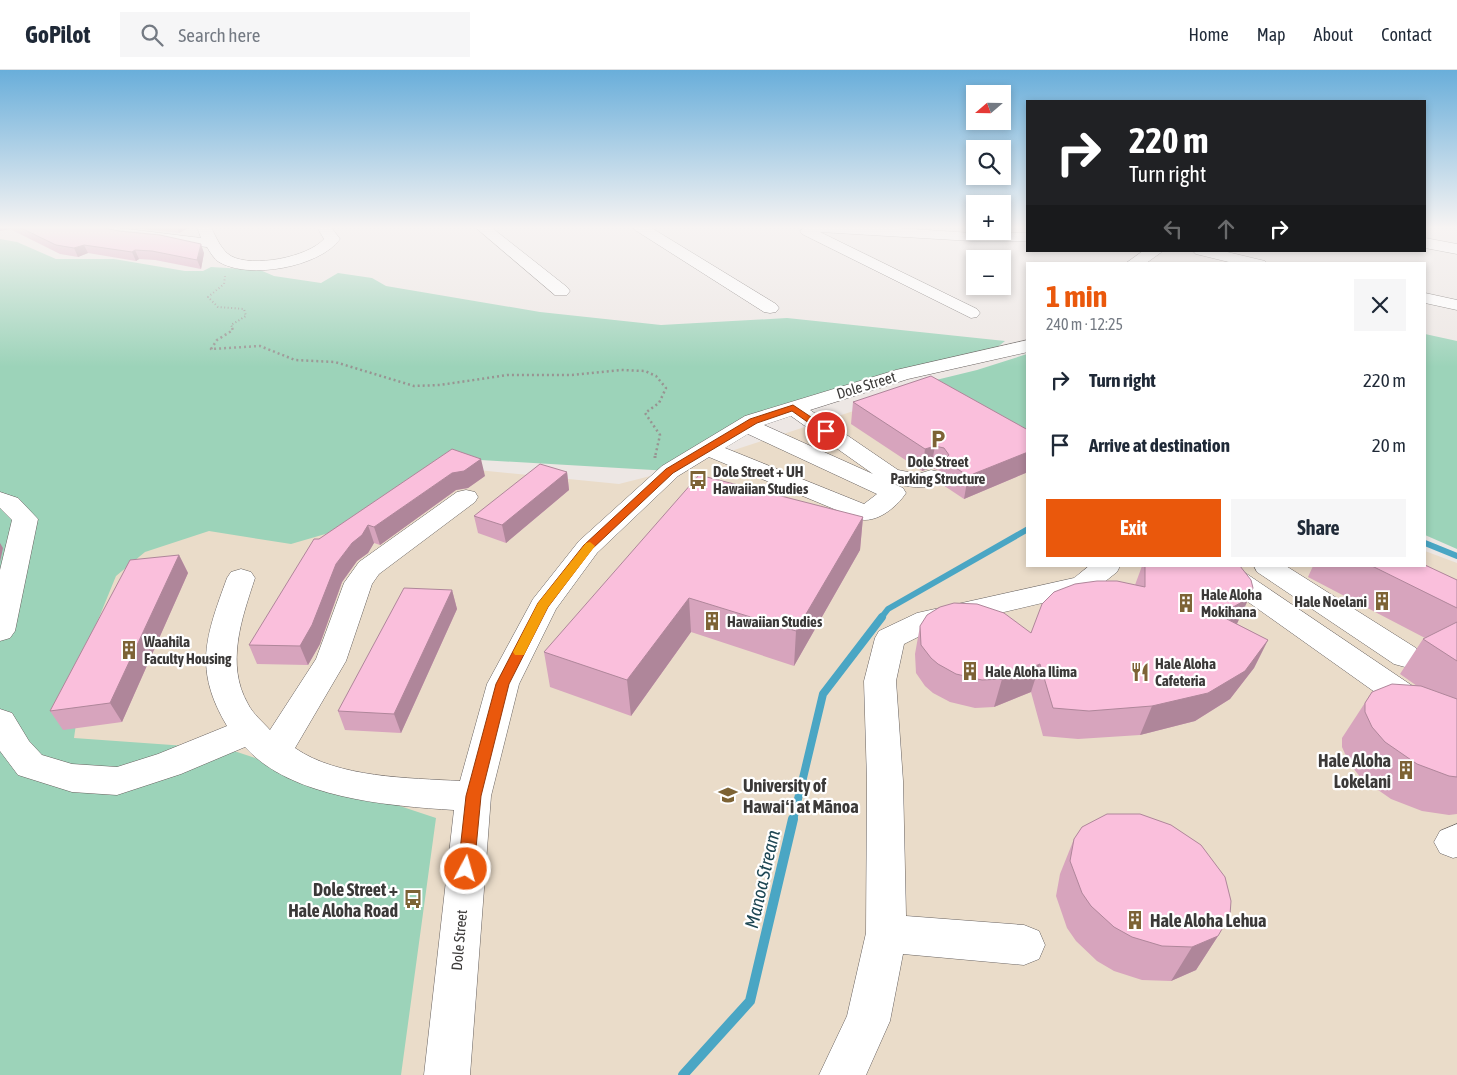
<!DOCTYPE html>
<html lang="en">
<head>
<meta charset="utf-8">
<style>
  body { margin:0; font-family:"Asap Condensed",sans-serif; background:#f6f6f7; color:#1f2937; height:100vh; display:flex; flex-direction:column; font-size:19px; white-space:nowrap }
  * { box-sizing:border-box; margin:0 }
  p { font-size:16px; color:#747a83 }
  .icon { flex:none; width:28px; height:28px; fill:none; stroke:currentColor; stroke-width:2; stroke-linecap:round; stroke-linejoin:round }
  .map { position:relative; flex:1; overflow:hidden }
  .sheet { position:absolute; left:1026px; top:192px; width:400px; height:305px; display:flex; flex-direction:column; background:#fff; border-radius:0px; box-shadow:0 2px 8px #0003 }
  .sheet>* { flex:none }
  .top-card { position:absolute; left:1026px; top:30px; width:400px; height:152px; border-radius:0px; box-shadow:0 2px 8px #0003; background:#202124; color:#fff; overflow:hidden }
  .needle { width:32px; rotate:250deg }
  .controls { position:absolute; left:966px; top:15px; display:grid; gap:10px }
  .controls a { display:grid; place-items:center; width:45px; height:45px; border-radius:0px; background:#fff; box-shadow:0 2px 8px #0003; font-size:25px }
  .pin { position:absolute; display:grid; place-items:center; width:42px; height:42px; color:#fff; margin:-21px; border:2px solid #fff; border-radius:50%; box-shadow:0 1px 5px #0007 }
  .me { position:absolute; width:55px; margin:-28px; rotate:6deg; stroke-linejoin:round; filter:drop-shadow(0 0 4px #0008) }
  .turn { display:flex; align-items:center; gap:18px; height:105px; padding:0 20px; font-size:22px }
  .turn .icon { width:65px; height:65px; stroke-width:2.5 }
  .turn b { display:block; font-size:35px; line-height:42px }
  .lanes { display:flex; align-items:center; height:48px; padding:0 20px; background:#0003; justify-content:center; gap:25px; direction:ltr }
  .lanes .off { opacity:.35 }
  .round { display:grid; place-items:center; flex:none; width:52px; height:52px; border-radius:0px; background:#f6f6f7 }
  .headline { display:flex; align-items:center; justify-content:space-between; height:85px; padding:0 20px }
  h1 { font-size:30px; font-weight:700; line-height:38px; color:#ea580c }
  .primary-button { display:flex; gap:10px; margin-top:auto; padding:10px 20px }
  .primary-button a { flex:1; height:58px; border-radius:0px; background:#ea580c; color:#fff; font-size:20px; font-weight:700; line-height:58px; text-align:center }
  .primary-button a+a { background:#f6f6f7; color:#1f2937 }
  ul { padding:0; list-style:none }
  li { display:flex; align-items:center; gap:15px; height:65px; padding:0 20px }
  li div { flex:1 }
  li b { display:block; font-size:19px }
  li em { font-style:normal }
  header { display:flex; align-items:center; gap:30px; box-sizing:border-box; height:70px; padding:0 25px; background:#fff; border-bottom:1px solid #e0e1e3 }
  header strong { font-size:24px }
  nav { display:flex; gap:28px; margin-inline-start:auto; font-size:18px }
  .search { width:350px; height:45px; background:#f6f6f7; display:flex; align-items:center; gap:12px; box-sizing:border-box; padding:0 18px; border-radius:0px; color:#747a83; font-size:19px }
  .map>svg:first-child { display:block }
  .education { fill:#eadcc9 }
  .green { fill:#9cd3b9 }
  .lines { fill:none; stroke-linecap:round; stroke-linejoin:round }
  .stream-far2 { stroke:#4aa6c4; stroke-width:6 }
  .stream-far1 { stroke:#4aa6c4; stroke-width:8 }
  .stream { stroke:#4aa6c4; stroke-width:10 }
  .minor-casing { stroke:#67615f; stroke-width:1 }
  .path-far2 { stroke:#989492; stroke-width:2; stroke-dasharray:1 2.5; stroke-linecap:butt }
  .path-far1 { stroke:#989492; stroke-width:2.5; stroke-dasharray:2 3; stroke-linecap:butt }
  .path { stroke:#989492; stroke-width:3; stroke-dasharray:2.5 4; stroke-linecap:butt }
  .minor { fill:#fff; fill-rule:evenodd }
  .wall { fill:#d7a4bd }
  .shaded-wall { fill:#af869a }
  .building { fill:#fabfdc; stroke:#af869a }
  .route { fill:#ea580c; stroke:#983908 }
  .slow { fill:#f59e0b }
  .labels { text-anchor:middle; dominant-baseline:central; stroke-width:4.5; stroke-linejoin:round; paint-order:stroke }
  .street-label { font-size:15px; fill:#3b3938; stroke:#fff }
  .poi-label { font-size:15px; font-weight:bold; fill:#3b3938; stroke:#fff; text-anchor:start }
  .near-poi-label { font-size:18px; font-weight:bold; fill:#3b3938; stroke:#fff; text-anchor:end }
  .near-water-label { font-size:19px; font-style:italic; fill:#1e4754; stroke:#fff }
</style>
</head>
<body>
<header>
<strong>GoPilot</strong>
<div class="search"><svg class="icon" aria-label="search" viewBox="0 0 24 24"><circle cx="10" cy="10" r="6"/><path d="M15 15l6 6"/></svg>Search here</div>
<nav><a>Home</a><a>Map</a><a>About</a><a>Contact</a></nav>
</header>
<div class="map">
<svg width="1457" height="1005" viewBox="0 0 1457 1005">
  <rect width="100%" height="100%" fill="#ede7e4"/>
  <!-- education -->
  <path class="education" d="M 939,313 L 1027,366 L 1028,496 L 1425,496 L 1425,481 L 1457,493 L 1457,1005 L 380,1005 L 0,888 L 0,562 L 267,379 L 619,414 L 670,401 Z"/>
  <!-- green -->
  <path class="green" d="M 0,169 L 17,172 L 56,189 L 114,189 L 185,201 L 203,201 L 211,197 L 260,200 L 274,206 L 321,213 L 338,203 L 372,208 L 386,216 L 540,242 L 661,255 L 787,248 L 1005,271 L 985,287 L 753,351 L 670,401 L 447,388 L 363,453 L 291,474 L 209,461 L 145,482 L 116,506 L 87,577 L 74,668 L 228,679 L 436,748 L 401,1005 L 0,1005 Z
    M 1425,264 L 1457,271 L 1457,479 L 1425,465 Z
    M 1027,284 L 1027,363 L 936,310 L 977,300 Z"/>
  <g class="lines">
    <!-- stream-far2 -->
    <path class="stream-far2" d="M 1425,473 L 1457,486
      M 881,548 L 888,539 L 1028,459"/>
    <!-- stream-far1 -->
    <path class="stream-far1" d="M 793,750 L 823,624 L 882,547"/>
    <!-- stream -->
    <path class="stream" d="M 683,1005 L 750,931 L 793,749"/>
    <!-- minor casing -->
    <g class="minor-casing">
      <path id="minor" d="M 87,157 L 111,157 L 201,168 L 197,157 L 211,157 C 216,167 221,180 231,186 C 253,198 308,187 324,169 L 317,157 L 331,157 L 340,169 C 320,197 249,210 219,192 C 214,189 210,182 207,177 L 123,168 L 89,160 Z
        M 475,157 L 491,157 L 567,217 L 570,221 L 567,225 L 555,225 Z
        M 633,157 L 650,157 L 776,234 L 779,238 L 776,242 L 770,243 L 764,242 L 635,160 Z
        M 806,157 L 882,157 L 972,163 L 1028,163 L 1028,171 L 972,171 L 820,162 L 977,239 L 980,243 L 977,247 L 971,248 L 802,164 L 800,161 Z
        M 1425,168 L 1457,174 L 1457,184 L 1425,178 Z
        M 1143,181 L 1163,181 L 1145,194 L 1125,194 Z
        M 1193,181 L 1223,181 L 1265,191 L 1267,194 L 1237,194 L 1196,184 Z
        M 1425,223 L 1457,230 L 1457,240 L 1425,233 Z
        M 1028,270 L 1028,282 L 908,309 L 810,340 L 898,400 L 918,404 L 931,400 L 939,402 L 943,407 C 932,423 909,416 894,414 L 903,418 L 906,423 C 896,438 876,454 858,449 L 709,387 L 678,406 L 597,483 L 556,539 L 519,614 L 491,726 L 470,1005 L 424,1005 L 454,740 C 389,736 290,728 245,677 L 181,704 L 117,725 L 72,722 L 18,705 L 0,681 L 0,639 L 12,643 L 29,671 L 42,685 L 72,694 L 117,697 L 158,684 L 227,656 C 193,599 206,566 227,508 L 231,502 L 241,499 L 251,502 L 255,508 C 242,548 225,594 248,634 C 253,644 263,652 270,660 L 316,589 L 344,513 L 359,492 L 457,422 L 466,420 L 475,422 L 478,427 L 475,432 L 379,504 L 372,514 L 346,591 L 295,678 C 338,708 409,708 460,711 L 487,614 L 533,529 L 579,471 L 662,396 L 745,346 L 896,300 ZM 791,346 L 873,404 L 764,355 ZM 748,364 L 877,424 L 864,434 L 725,378 Z
        M 0,422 L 18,428 L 38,449 L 15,561 L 10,568 L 0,571 L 0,500 L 12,450 L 0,438 Z
        M 1089,496 L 1120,496 L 1117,502 L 1093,521 L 936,558 L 904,574 L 896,611 L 903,711 L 906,846 L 1024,855 L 1039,861 L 1045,875 L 1039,889 L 1024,895 L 903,884 L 890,951 L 866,1005 L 819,1005 L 847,946 L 866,863 L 867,711 L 864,611 L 875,568 L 879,561 L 917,543 L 1074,508 Z
        M 1203,496 L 1235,496 L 1457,646 L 1457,676 L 1445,672 L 1206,502 Z
        M 1254,496 L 1286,496 L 1416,578 L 1420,586 L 1416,594 L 1405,597 L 1394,594 L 1257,502 Z
        M 1457,754 L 1457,787 L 1453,788 L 1440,783 L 1434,772 L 1440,761 Z"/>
    </g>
    <!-- path-far2 -->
    <path class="path-far2" d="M 225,206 L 224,214 L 208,227 L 218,237 L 244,239 L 246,246 L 231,255 L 233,259"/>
    <!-- path-far1 -->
    <path class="path-far1" d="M 232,258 L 233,260 L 217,270 L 211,279 L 260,276 L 295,290 L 335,292 L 414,316 L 440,315 L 507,305 L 572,305 L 621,300 L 645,301 L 656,306 L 666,318 L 659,333 L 645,343 L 660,365 L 655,387"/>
    <!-- path -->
    <path class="path" d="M 655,388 L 655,386"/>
    <!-- minor -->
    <use href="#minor" class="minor"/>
  </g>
  <!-- wall -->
  <path class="wall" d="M 0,157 L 100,157 L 204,183 L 201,199 L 155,190 L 139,189 L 136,191 L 88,183 L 78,187 L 60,184 L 10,159 L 0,161 Z
    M 125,157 L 187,157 L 188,158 L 179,163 Z
    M 853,332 L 1028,360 L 1028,402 L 964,429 L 940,413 L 942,403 L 940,401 L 931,398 L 922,401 L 851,354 Z
    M 567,402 L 569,420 L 506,473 L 478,463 L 474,446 Z
    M 485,406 L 468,418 L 456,420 L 380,475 L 374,473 L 368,483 L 357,491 L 342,512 L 320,574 L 308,595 L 257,594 L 249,575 L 319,469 Z
    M 863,447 L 860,480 L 794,596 L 691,562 L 631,646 L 550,617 L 544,582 Z
    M 179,485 L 188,503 L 122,652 L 63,660 L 50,641 Z
    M 1142,496 L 1240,496 L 1237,554 L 1268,570 L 1254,598 L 1230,629 L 1195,651 L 1140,665 L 1078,669 L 1043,666 L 1031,622 L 994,637 L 975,638 L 950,632 L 933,623 L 925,616 L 916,603 L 915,584 L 920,556 L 1031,563 L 1135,515 Z
    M 1313,496 L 1425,496 L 1457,510 L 1457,744 L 1449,745 L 1422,741 L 1391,729 L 1361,708 L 1349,693 L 1342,677 L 1342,668 L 1372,622 L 1417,616 L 1400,604 L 1423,569 L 1425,568 L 1308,507 Z
    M 452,520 L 457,539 L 401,663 L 345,660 L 338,641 Z
    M 1074,769 L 1218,866 L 1196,900 L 1171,911 L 1142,910 L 1114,901 L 1097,891 L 1076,871 L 1067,858 L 1056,826 L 1060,804 Z"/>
  <!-- shaded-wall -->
  <path class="shaded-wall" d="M 0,157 L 9,157 L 10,159 L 0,161 Z
    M 177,157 L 187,157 L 188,158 L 179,163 Z
    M 201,174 L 204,183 L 201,199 L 197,190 Z
    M 84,175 L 88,183 L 78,187 L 74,178 Z
    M 135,180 L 139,189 L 136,191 L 132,182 Z
    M 935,376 L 931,398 L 922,401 L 925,379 Z
    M 1028,382 L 1028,402 L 964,429 L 968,406 Z
    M 481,389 L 485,406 L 468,418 L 456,420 L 380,475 L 374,457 L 452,403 Z
    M 567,402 L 569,420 L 506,473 L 502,455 Z
    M 863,447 L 860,480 L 794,596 L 796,561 Z
    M 368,455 L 374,473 L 368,483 L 357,491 L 342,512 L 320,574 L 308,595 L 300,576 L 336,494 L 352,473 Z
    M 0,473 L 3,478 L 0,492 Z
    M 179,485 L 188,503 L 122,652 L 110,633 Z
    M 452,520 L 457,539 L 401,663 L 394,644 Z
    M 689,528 L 691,562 L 631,646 L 627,610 Z
    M 1249,528 L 1236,556 L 1219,545 Z
    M 1268,570 L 1254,598 L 1230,629 L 1195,651 L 1140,665 L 1152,636 Z
    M 1040,594 L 1031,622 L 994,637 L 1002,609 Z
    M 1218,866 L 1196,900 L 1171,911 L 1192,877 Z"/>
  <!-- building -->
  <path class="building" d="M 19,157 L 100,157 L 119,161 L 160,165 L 201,174 L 197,190 L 152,181 L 135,180 L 132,182 L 84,175 L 74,178 L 56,175 Z
    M 931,306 L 1028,360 L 1028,382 L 968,406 L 944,390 L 949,385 L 944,378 L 935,376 L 925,379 L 853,332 Z
    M 452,379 L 481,389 L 464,401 L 452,403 L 374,457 L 368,455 L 362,465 L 352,473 L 336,494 L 312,555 L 300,576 L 249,575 L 314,469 L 319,469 Z
    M 540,394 L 567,402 L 502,455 L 474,446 Z
    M 699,405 L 863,447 L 796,561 L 689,528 L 627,610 L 544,582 Z
    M 179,485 L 110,633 L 50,641 L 130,490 Z
    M 1425,495 L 1457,510 L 1457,538 L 1372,496 L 1425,496 Z
    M 1145,496 L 1240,496 L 1251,510 L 1253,518 L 1249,528 L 1219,545 L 1268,570 L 1245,601 L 1208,623 L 1152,636 L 1089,641 L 1053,638 L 1040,594 L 1002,609 L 982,610 L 956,604 L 938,594 L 931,588 L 921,575 L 920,556 L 927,545 L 940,537 L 954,533 L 977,534 L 1004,543 L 1031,563 L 1042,534 L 1054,522 L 1075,514 L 1097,511 L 1117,511 L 1145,517 Z
    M 404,518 L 452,520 L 394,644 L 338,641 Z
    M 1457,552 L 1457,591 L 1423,569 Z
    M 1392,614 L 1421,616 L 1457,629 L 1457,707 L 1449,706 L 1417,694 L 1385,672 L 1372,657 L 1365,642 L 1365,633 L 1372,622 Z
    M 1107,744 L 1140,744 L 1171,755 L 1201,775 L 1225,807 L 1231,831 L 1230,845 L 1218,866 L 1192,877 L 1162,876 L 1132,867 L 1114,857 L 1091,836 L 1082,823 L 1070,791 L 1074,769 L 1082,757 Z"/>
  <!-- sky -->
  <linearGradient id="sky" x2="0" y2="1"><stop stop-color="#69aeda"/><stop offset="0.53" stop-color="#f7f4f3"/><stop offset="1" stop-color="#f7f4f3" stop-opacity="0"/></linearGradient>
  <rect width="1457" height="297" fill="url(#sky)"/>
  <!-- route -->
  <path class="route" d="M 793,335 L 829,359 L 829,363 L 823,363 L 792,341 L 757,353 L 673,403 L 592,479 L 548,537 L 509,614 L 481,726 L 474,799 L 471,804 L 466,806 L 460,804 L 458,799 L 466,726 L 496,614 L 538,533 L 584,475 L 666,399 L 750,349 Z"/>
  <!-- slow -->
  <path class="slow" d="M 590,472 L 595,476 L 548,537 L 524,585 L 515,585 L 513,582 L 538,533 L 586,473 Z"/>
  <!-- icons -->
  <defs>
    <g id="parking-bare" transform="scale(1.5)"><path d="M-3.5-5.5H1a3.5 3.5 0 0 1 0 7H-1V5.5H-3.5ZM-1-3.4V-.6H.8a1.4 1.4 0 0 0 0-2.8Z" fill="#7d6335" stroke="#fff" stroke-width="2.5" paint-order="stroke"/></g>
    <g id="bus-bare" transform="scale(1.5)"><path d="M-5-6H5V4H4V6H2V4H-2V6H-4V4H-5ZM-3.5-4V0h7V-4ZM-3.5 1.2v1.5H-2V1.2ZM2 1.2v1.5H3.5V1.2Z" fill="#7d6335" stroke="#fff" stroke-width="2.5" paint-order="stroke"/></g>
    <g id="building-bare" transform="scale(1.5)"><path d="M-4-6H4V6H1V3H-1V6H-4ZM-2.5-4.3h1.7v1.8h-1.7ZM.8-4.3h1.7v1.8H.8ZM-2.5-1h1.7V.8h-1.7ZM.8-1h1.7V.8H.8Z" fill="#7d6335" stroke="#fff" stroke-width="2.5" paint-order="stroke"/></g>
    <g id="restaurant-bare" transform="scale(1.5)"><path d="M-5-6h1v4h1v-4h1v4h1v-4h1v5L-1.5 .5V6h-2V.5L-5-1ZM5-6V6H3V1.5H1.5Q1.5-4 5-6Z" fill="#7d6335" stroke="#fff" stroke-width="2.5" paint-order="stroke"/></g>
    <g id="university-bare" transform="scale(1.5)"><path d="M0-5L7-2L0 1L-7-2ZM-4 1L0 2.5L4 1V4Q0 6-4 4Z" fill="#7d6335" stroke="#fff" stroke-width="2.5" paint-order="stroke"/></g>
  </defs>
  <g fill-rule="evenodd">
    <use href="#parking-bare" x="938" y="369"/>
    <use href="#bus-bare" x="698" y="410"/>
    <use href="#building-bare" x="1382" y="531"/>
    <use href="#building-bare" x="1186" y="533"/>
    <use href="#building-bare" x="712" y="551"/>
    <use href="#building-bare" x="129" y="580"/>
    <use href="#building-bare" x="970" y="601"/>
    <use href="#restaurant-bare" x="1140" y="602"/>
    <use href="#building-bare" x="1406" y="700"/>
    <use href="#university-bare" x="728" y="725"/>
    <use href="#bus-bare" x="413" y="829"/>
    <use href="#building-bare" x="1135" y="850"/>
  </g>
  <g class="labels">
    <!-- street labels -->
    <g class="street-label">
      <text transform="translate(866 315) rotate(-17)">Dole Street</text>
      <text transform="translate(459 870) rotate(-85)">Dole Street</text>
    </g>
    <!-- poi labels -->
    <g class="poi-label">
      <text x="938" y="391" text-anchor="middle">Dole Street<tspan x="938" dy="17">Parking Structure</tspan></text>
      <text x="713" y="401">Dole Street + UH<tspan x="713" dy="17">Hawaiian Studies</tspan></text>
      <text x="1201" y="524">Hale Aloha<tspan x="1201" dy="17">Mokihana</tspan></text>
      <text x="1367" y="531" text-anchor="end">Hale Noelani</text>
      <text x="727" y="551">Hawaiian Studies</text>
      <text x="144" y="571">Waahila<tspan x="144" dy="17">Faculty Housing</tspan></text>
      <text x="1155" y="593">Hale Aloha<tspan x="1155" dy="17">Cafeteria</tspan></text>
      <text x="985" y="601">Hale Aloha Ilima</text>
    </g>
    <!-- near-poi labels -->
    <g class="near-poi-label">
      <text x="1391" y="690">Hale Aloha<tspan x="1391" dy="21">Lokelani</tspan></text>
      <text x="743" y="715" text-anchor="start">University of<tspan x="743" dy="21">Hawaiʻi at Mānoa</tspan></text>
      <text x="398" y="819">Dole Street +<tspan x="398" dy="21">Hale Aloha Road</tspan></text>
      <text x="1150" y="850" text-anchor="start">Hale Aloha Lehua</text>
    </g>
    <!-- near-water labels -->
    <g class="near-water-label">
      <text transform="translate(762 809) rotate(-77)">Manoa Stream</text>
    </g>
  </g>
</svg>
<div class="controls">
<a><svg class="needle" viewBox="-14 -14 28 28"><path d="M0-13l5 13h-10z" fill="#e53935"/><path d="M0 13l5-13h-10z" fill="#747a83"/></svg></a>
<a><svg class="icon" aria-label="search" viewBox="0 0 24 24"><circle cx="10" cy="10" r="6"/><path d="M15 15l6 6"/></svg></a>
<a>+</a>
<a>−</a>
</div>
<div class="pin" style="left:826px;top:361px;background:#d93025"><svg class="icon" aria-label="arrive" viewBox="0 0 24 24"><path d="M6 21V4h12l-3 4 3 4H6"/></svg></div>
<svg class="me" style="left:466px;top:799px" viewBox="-20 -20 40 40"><circle r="17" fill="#ea580c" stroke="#fff" stroke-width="3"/><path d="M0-11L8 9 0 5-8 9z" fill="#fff"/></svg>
<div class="top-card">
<div class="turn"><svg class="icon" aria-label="right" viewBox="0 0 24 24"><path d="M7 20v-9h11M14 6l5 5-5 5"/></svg><div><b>220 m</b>Turn right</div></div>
<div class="lanes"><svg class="icon off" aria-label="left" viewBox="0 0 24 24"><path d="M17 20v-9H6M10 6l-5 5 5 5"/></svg><svg class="icon off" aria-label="ahead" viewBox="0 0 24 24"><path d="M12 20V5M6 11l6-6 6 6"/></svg><svg class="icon" aria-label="right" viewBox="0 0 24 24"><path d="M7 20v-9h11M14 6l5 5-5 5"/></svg></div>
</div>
<section class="sheet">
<div class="headline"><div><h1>1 min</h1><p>240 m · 12:25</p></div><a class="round"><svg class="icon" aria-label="close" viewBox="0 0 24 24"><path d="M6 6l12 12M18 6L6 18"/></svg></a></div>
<ul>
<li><svg class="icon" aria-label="right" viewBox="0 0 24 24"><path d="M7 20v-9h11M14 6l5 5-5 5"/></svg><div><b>Turn right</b></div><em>220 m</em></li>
<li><svg class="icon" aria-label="arrive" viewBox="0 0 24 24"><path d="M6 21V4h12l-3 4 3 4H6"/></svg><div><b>Arrive at destination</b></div><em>20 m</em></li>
</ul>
<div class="primary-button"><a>Exit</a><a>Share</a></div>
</section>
</div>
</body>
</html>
